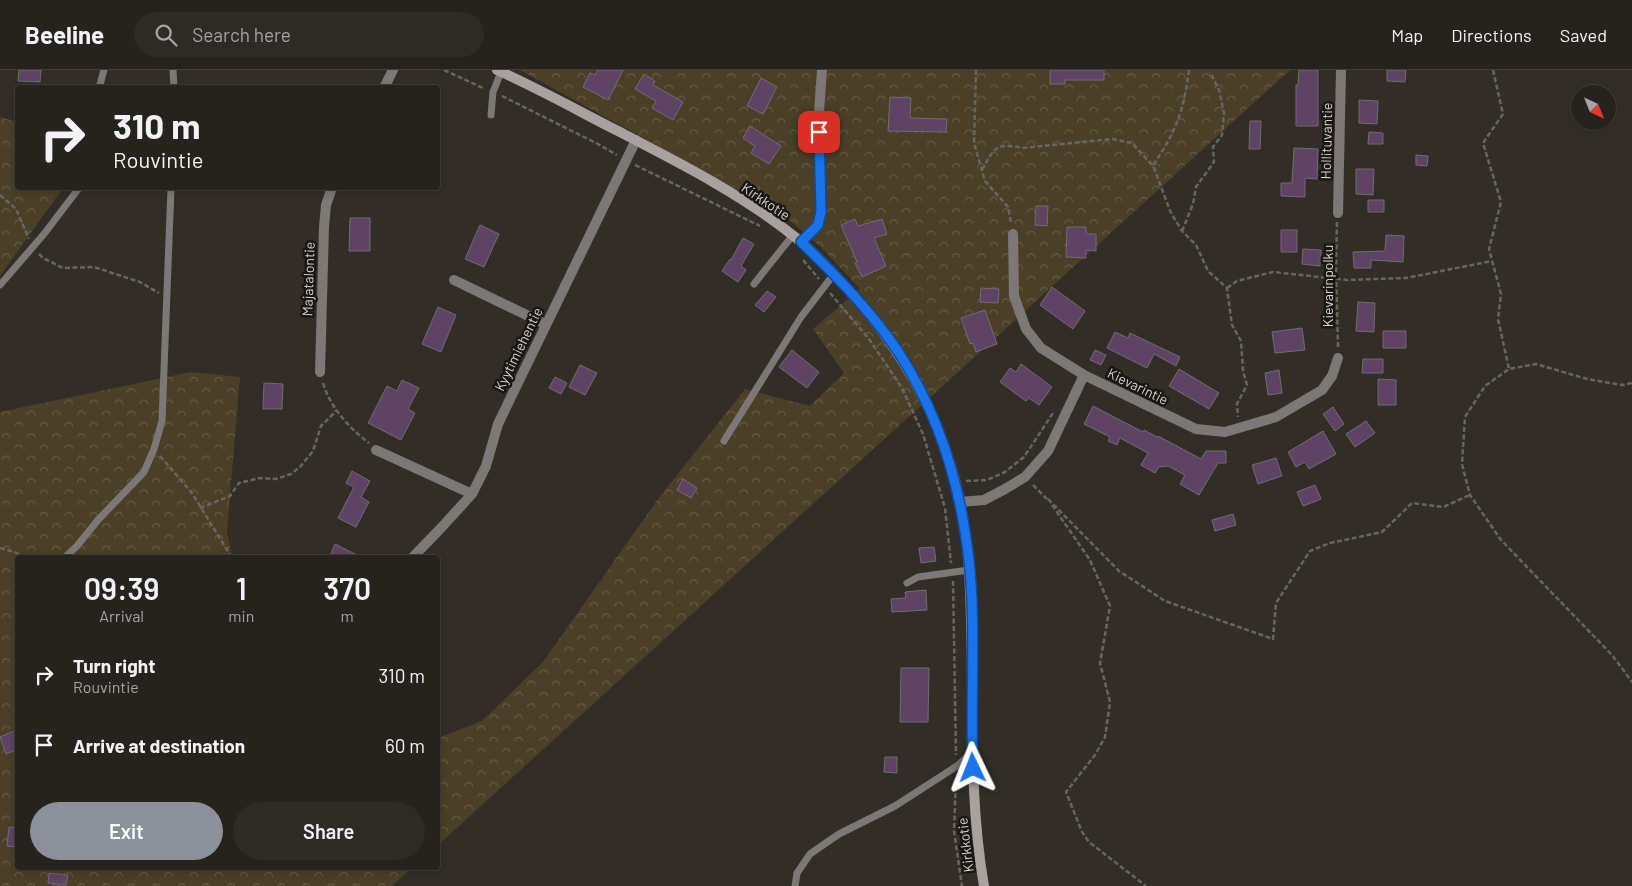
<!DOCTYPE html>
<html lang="en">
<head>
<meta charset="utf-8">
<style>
  body { margin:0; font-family:Barlow,sans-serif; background:#2e2a26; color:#f1f3f6; height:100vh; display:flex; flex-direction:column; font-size:19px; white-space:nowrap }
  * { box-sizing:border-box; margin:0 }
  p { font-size:16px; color:#a4a4a4 }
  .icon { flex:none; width:28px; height:28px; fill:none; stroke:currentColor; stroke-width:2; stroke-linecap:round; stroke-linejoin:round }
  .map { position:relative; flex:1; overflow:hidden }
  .sheet { position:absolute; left:15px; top:485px; width:425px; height:315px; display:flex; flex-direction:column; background:#26221d; border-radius:5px; box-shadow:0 2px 8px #0003,0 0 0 1px #423f3b }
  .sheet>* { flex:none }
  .hud { position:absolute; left:15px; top:15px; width:425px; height:105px; border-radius:5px; box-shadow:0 2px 8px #0003,0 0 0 1px #423f3b; background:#26221d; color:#f1f3f6; overflow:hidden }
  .needle { width:32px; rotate:137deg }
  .tools { position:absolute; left:1571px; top:15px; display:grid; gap:10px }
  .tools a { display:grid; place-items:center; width:45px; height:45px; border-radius:50%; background:#26221d; box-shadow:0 2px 8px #0003,0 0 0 1px #423f3b; font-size:25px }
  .pin { position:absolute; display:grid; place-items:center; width:42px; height:42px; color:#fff; margin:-21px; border-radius:10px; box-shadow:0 2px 8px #0006 }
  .me { position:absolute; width:55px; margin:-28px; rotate:358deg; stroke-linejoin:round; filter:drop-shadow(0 0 4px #0008) }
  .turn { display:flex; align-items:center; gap:18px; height:105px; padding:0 15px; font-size:22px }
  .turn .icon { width:65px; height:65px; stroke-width:2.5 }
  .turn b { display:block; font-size:35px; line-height:42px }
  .eta { display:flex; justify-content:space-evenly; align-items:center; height:85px; text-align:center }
  .eta b { font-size:30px; font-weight:600; line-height:35px }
  .cta { display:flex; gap:10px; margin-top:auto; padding:10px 15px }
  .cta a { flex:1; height:58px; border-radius:30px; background:#8c9099; color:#fff; font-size:20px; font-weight:600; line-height:58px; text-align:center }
  .cta a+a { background:#2e2a26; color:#f1f3f6 }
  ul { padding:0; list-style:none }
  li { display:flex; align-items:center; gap:15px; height:70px; padding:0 15px }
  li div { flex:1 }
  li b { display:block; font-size:19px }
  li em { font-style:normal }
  header { display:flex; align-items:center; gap:30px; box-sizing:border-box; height:70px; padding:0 25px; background:#26221d; border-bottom:1px solid #423f3b }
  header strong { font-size:24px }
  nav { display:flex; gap:28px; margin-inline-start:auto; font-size:18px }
  .search { width:350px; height:45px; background:#2e2a26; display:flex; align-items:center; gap:12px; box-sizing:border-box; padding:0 18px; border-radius:28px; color:#a4a4a4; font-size:19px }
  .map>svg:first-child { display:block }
  .forest { fill:url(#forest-crowns) }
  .building { fill:#5f4364; stroke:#716b73 }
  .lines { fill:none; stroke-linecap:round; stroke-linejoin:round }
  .path { stroke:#68645e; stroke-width:2.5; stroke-dasharray:5 2.5; stroke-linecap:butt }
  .lane { stroke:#7d7877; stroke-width:7 }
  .street { stroke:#7d7877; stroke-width:10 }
  .secondary { stroke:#a9a1a0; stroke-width:10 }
  .route-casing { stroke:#114b97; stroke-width:12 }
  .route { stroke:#1a73e8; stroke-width:9 }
  .labels { text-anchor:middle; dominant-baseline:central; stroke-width:5; stroke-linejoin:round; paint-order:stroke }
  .street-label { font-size:14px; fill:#d6d3cf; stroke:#191714 }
</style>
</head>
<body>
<header>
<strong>Beeline</strong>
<div class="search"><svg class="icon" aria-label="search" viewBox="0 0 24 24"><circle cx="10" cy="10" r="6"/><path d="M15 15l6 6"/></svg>Search here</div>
<nav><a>Map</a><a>Directions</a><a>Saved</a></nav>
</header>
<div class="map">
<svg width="1632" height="816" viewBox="0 0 1632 816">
  <defs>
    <pattern id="forest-crowns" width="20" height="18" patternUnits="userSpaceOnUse" patternTransform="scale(1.25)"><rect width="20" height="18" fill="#4b3f28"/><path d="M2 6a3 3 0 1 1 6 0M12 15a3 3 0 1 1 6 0" fill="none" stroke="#645a46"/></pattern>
  </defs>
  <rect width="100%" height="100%" fill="#322e27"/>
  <!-- forest -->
  <path class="forest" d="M 520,0 L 1290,0 L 438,775 L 438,668 L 482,651 L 543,592 L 658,429 L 745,319 L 810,336 L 844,303 L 813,259 L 860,219 L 821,177 L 783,145 Z
    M 0,47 L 17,52 L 18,118 L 63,118 L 0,206 Z
    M 191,302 L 240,307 L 227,461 L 232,487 L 18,488 L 18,798 L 412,798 L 392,816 L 0,816 L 0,342 Z"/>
  <!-- building -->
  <path class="building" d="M 19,0 L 41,0 L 40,12 L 18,11 Z
    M 598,0 L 623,0 L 608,30 L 583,17 L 590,3 L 595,5 Z
    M 1050,0 L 1104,0 L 1104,10 L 1065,10 L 1065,14 L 1050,14 Z
    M 1299,0 L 1318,0 L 1318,56 L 1296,56 L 1296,15 L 1298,15 Z
    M 1387,0 L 1406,0 L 1405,12 L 1387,11 Z
    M 644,4 L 655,11 L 653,15 L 683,32 L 673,50 L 652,38 L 656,31 L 635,19 Z
    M 761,8 L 777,17 L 763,44 L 747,36 Z
    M 890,27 L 911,28 L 910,48 L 947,49 L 946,62 L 888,61 Z
    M 1359,30 L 1378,31 L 1377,54 L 1359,53 Z
    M 1250,51 L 1261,51 L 1260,79 L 1249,79 Z
    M 750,56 L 781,76 L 769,94 L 751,83 L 755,76 L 743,68 Z
    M 1369,62 L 1383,63 L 1383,74 L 1368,74 Z
    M 1294,78 L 1318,79 L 1317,109 L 1305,108 L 1305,127 L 1281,126 L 1281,113 L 1292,113 Z
    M 1416,85 L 1428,86 L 1427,96 L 1416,95 Z
    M 1356,99 L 1374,99 L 1373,125 L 1356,124 Z
    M 1368,130 L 1384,130 L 1384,142 L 1368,142 Z
    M 1036,136 L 1048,136 L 1047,156 L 1035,155 Z
    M 350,148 L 370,148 L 370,181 L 349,181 Z
    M 855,149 L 858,156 L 882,149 L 887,164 L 874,168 L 886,196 L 862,207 L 855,193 L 857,192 L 841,155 Z
    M 480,155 L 499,164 L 484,197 L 465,189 Z
    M 1067,157 L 1086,157 L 1086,164 L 1096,164 L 1096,181 L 1086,180 L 1086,188 L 1066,187 Z
    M 1281,160 L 1297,160 L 1297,182 L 1281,182 Z
    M 1386,165 L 1404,166 L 1403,192 L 1371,190 L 1371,198 L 1354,198 L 1353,182 L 1385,181 Z
    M 743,168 L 754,174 L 741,196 L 746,200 L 738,212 L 722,201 L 730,189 L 731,190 Z
    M 1303,179 L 1321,180 L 1320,196 L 1302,194 Z
    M 1052,217 L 1085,241 L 1073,259 L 1040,235 Z
    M 981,218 L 999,219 L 998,233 L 980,232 Z
    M 767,221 L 776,227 L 764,242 L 755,235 Z
    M 1358,232 L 1375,233 L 1374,262 L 1356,261 Z
    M 438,237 L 456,245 L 441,282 L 422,274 Z
    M 985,240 L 997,274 L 976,282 L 973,273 L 970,274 L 961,248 Z
    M 1302,258 L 1305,280 L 1275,283 L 1272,262 Z
    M 1383,261 L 1406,261 L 1406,278 L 1383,278 Z
    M 1115,262 L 1128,268 L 1130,263 L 1180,287 L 1176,296 L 1154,284 L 1147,298 L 1107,278 Z
    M 792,280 L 819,302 L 807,318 L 779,297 Z
    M 1095,280 L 1106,285 L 1101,295 L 1090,290 Z
    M 1363,289 L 1383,289 L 1383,303 L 1362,303 Z
    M 1021,294 L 1052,317 L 1039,335 L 1029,328 L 1026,331 L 1000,312 L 1010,298 L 1016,302 Z
    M 580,295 L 597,303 L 585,325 L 569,317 Z
    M 1179,299 L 1219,323 L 1209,339 L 1169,316 Z
    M 1279,300 L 1282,323 L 1268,325 L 1265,303 Z
    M 555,307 L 567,313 L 561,324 L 549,318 Z
    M 1378,309 L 1396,310 L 1396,335 L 1378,335 Z
    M 402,310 L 419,318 L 408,339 L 415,343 L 401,370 L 368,353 L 387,316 L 397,321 Z
    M 264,313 L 283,314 L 282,339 L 263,339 Z
    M 1093,336 L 1143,362 L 1144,360 L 1157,367 L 1158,366 L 1201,389 L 1206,381 L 1226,381 L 1226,393 L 1218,393 L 1199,425 L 1180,414 L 1185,405 L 1168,396 L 1159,397 L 1155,403 L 1141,395 L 1148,383 L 1120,368 L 1117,375 L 1108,371 L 1110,367 L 1084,354 Z
    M 1333,337 L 1344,354 L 1335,361 L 1323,344 Z
    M 1366,351 L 1375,363 L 1355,377 L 1346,364 Z
    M 1323,361 L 1336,384 L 1309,399 L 1305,392 L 1296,397 L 1288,382 Z
    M 1276,388 L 1282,406 L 1258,414 L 1252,395 Z
    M 352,401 L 370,411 L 361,427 L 369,432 L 356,457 L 338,448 L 354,417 L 346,413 Z
    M 683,409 L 697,418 L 691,428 L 677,420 Z
    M 1315,415 L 1321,429 L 1303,436 L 1297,422 Z
    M 1233,444 L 1236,455 L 1215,461 L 1212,450 Z
    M 335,474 L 363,488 L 329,488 Z
    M 934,477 L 936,491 L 921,493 L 919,478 Z
    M 926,520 L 927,540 L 892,542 L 891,529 L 906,528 L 905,522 Z
    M 901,598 L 929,598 L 928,652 L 900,652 Z
    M 14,661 L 18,669 L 18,679 L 6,684 L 0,667 Z
    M 885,687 L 897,687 L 897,703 L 884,702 Z
    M 9,757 L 18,758 L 18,777 L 7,776 Z
    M 49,803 L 68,805 L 66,815 L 48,813 Z"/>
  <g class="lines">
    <!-- path -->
    <path class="path" d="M 444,0 L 485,19
      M 976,0 L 974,73 L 985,111 L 1008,137 L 1011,153
      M 1189,0 C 1184,40 1176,62 1153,95 L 1170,141 L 1182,161 L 1196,175 L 1208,201 L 1227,218 L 1232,255 L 1241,271 L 1243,301 L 1247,315 L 1237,334 L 1238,347
      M 1493,0 L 1503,44 L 1483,73 L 1501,132 L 1489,179 L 1501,224 L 1498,249 L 1509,299
      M 502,26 L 598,74 L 617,85
      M 635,95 L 760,156
      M 982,100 C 994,79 995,72 1022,78 L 1112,69 L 1132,73 L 1152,95
      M 0,125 L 16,139 L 29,169
      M 1337,152 L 1336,198 L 1338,277
      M 1182,161 L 1193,134 L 1196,117 L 1214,92 L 1213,77 L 1222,65 L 1224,43 L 1219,20 L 1210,2
      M 39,184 L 43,188 L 63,198 L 94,197 L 140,212 L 159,223
      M 803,190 L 819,209
      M 1227,218 L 1237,211 L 1273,202 L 1347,210 L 1406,208 L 1492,191
      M 830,223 L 869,269 L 902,318 L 923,364 L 945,438 L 951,493
      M 323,313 C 330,337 349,358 369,373
      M 1632,313 L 1622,315 L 1587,309 L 1536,294 L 1509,299 L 1485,316 L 1465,347 L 1462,394 L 1470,425 L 1501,470 L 1612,585 L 1632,612
      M 160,386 L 192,423 L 232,488
      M 966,411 L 987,410 L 1005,402 L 1024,387 L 1053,343
      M 1033,415 L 1048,430
      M 1048,429 L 1119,501 L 1165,531 L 1273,569 L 1276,533 L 1310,481 L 1330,473 L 1382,462 L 1412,433 L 1443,437 L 1470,425
      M 1052,435 L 1090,490 L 1110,536 L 1100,593 L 1110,632 L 1105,667 L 1095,685 L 1066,722 L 1082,762 L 1089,772 L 1146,816
      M 200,438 L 230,426 L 239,413 L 260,408 L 276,409 L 291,404 L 300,397 L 313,381 L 321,356 L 337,340
      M 0,478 L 17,483 L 26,488
      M 953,511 L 956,685
      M 956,708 L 954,761 L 962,816"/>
    <!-- lane -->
    <path class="lane" d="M 173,0 L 174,18
      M 99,18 L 104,0
      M 491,45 L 493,22 L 501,2
      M 754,214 L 793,165
      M 0,215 L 44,164 L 79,118
      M 724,371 L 801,247 L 834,204
      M 64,488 L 77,476 L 98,450 L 144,402 L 154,379 L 162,351 L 171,118
      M 907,513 L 918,507 L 969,500
      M 795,816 L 797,803 L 810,784 L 839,764 L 895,736 L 957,696 L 972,682"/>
    <!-- street -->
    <path class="street" d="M 384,18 L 393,0
      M 1338,143 L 1341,0
      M 1013,164 L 1014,226 L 1026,259 L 1041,278 L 1084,305 L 1196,359 L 1225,362 L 1276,347 L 1322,320 L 1332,306 L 1338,288
      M 801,172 L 817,155 L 821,142 L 819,42 L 822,0
      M 454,210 L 545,254
      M 320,302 L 324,157 L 326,135 L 332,118
      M 376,380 L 472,424
      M 960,432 L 984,430 L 1005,419 L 1025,407 L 1048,381 L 1084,305
      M 412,488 L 441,458 L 472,424 L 486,396 L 498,354 L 636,70"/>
    <!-- secondary -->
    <path class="secondary" d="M 497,0 C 537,18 575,39 614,59 C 676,91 740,123 795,167 C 814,182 831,200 847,218 C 915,294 960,383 968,486 C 977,596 965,707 984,816"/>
  </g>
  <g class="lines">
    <!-- route casing -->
    <g class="route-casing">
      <path id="route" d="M 819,62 L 821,142 L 818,155 L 801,172 C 837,206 872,242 899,283 C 938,343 959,411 968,482 C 977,553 970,626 973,698"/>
    </g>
    <!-- route -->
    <use href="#route" class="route"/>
  </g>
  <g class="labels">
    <!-- street labels -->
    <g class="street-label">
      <text transform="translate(1326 71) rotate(-89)">Hollituvantie</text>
      <text transform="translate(766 131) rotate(34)">Kirkkotie</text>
      <text transform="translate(308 209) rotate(-88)">Majatalontie</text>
      <text transform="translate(1327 216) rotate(-90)">Kievarinpolku</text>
      <text transform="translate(518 279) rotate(-64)">Kyytimiehentie</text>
      <text transform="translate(1138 316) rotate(26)">Kievarintie</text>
      <text transform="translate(965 775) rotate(-97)">Kirkkotie</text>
    </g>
  </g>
</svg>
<div class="tools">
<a><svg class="needle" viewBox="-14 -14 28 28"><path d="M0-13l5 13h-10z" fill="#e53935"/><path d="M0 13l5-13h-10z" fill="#a4a4a4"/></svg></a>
</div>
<div class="pin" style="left:819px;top:62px;background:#d93025"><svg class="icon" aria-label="arrive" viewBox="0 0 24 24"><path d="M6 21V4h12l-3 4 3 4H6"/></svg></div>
<svg class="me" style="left:973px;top:698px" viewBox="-20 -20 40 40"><path d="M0-17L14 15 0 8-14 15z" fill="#1a73e8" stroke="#fff" stroke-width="4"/></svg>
<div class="hud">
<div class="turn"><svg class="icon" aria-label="right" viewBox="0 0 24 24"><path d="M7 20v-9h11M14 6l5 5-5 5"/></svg><div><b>310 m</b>Rouvintie</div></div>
</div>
<section class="sheet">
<div class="eta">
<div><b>09:39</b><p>Arrival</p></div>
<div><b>1</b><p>min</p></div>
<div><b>370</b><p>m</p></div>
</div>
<ul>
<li><svg class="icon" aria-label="right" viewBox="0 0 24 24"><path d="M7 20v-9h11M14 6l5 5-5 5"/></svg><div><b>Turn right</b><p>Rouvintie</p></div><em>310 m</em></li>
<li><svg class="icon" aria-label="arrive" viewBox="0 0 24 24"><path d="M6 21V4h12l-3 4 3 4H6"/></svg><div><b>Arrive at destination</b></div><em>60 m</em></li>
</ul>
<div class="cta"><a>Exit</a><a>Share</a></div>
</section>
</div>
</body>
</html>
